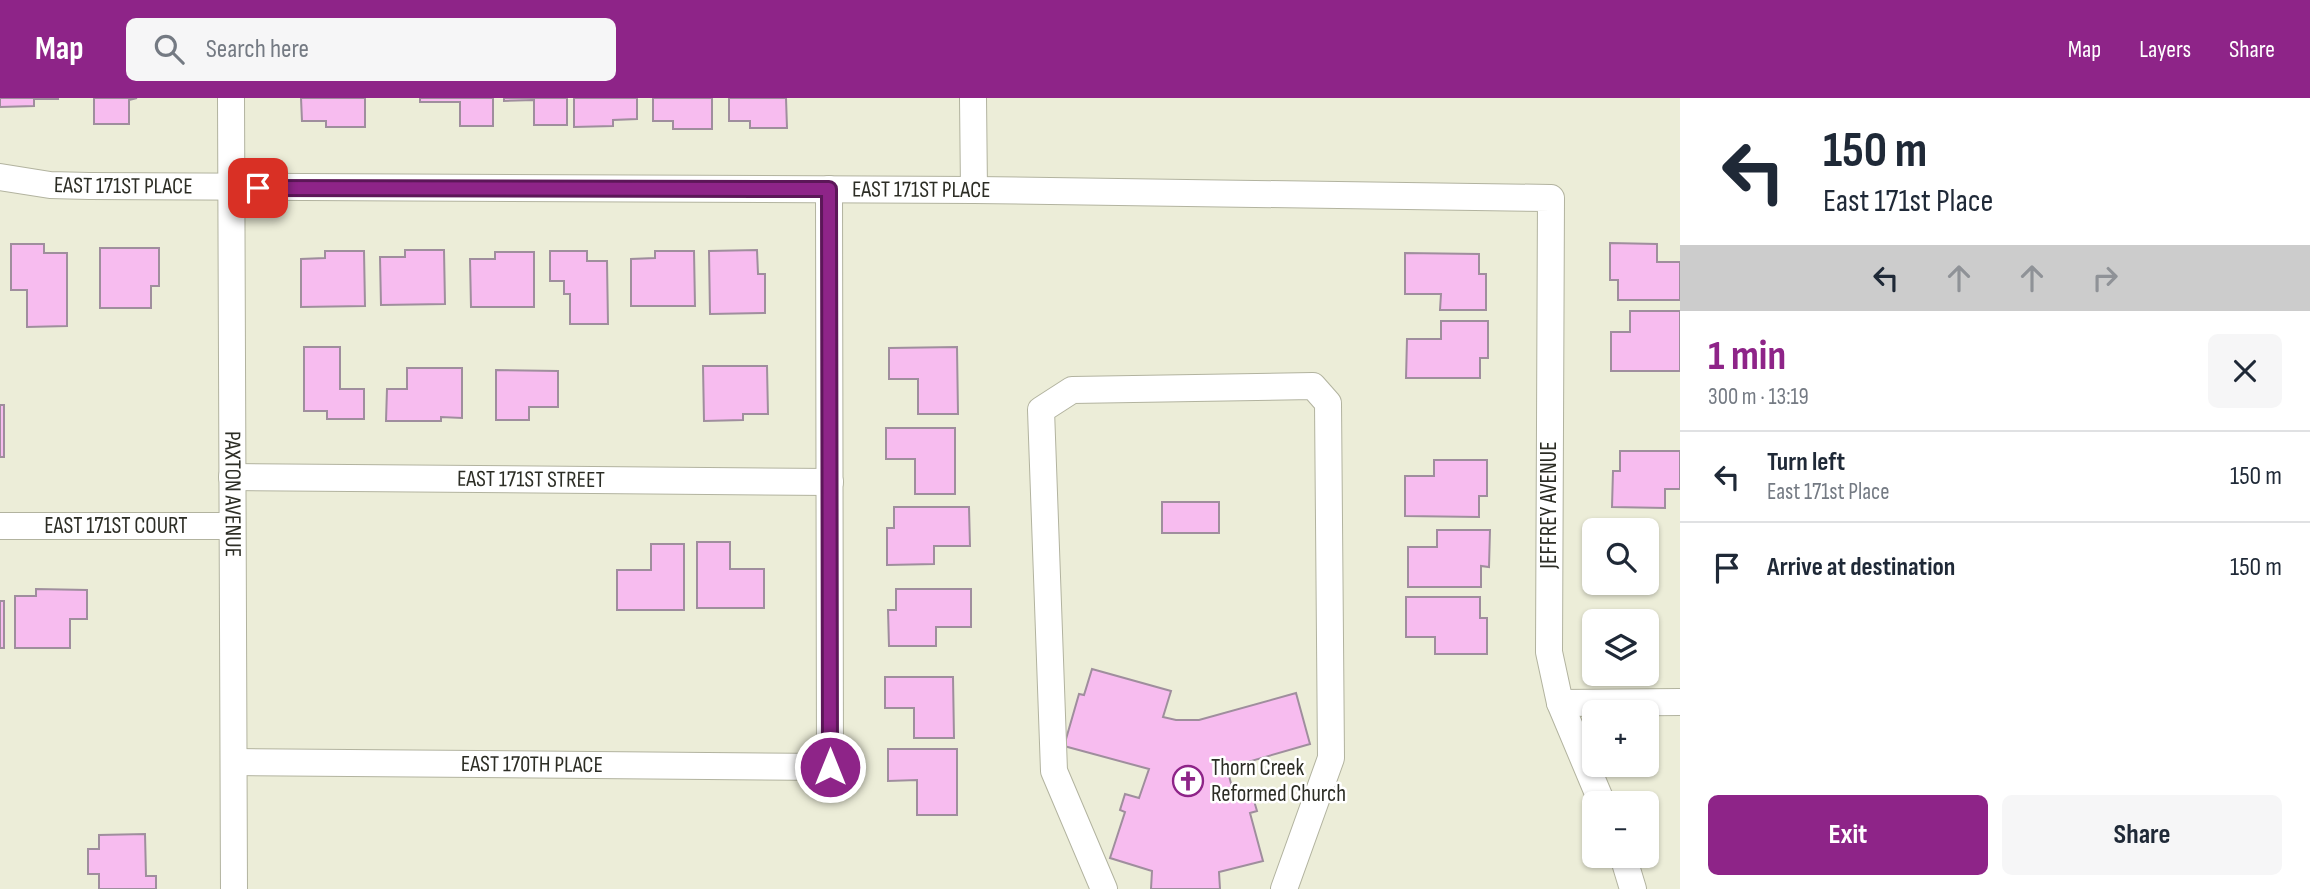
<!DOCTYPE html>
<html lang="en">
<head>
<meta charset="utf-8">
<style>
  body { margin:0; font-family:"Sofia Sans Condensed",sans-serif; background:#f6f6f7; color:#1f2937; height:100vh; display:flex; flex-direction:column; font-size:26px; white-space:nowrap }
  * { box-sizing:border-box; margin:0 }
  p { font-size:23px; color:#747a83 }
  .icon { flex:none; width:38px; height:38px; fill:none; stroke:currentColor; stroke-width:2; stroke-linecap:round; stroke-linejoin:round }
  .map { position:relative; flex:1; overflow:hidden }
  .drawer { display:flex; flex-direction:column; background:#fff; width:630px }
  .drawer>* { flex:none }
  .top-card { background:#fff; color:#1f2937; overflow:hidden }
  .tools { position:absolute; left:1582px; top:420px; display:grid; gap:14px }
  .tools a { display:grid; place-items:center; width:77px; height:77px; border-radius:10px; background:#fff; box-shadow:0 2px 5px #0004; font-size:35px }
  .pin { position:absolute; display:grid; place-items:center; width:60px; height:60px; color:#fff; margin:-30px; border-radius:14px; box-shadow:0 4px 10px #0006 }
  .me { position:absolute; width:77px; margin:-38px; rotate:0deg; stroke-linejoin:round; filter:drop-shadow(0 0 5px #0008) }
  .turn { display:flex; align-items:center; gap:24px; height:147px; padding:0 28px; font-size:32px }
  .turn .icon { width:91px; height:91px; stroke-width:2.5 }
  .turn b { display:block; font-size:49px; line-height:60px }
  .lanes { display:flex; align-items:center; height:66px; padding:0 28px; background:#0003; justify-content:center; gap:35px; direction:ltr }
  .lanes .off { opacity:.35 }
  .round { display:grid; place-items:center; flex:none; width:74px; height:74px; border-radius:10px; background:#f6f6f7 }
  .head { display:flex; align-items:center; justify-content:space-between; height:119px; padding:0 28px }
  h1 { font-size:42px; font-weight:700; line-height:52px; color:#8e2488 }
  .primary-button { display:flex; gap:14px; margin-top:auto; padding:14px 28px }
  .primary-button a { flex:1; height:80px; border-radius:10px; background:#8e2488; color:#fff; font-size:28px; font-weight:700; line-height:80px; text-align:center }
  .primary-button a+a { background:#f6f6f7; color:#1f2937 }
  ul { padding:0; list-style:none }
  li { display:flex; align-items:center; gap:21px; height:91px; padding:0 28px; border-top:2px solid #e0e1e3 }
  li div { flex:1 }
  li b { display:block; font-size:26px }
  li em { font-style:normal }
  header { display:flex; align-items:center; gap:42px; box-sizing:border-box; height:98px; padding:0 35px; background:#8e2488; color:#fff }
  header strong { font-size:33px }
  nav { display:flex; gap:38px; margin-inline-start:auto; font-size:24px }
  .search { width:490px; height:63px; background:#f6f6f7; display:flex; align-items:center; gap:18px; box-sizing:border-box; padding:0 24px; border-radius:10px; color:#747a83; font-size:26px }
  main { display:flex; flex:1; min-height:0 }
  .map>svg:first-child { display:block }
  .building { fill:#f7bcef; stroke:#9f8e9d; stroke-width:2 }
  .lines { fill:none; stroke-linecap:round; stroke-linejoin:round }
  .minor-casing { stroke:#b2b39f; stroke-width:28 }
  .minor { stroke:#fff; stroke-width:26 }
  .route-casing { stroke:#5c1758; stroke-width:18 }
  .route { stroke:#8e2488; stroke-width:12 }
  .labels { text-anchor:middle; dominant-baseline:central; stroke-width:5; stroke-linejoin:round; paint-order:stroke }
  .street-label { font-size:23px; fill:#2c2d25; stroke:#fff }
  .poi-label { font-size:23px; fill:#2c2d25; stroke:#fff; text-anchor:start }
</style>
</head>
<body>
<header>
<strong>Map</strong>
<div class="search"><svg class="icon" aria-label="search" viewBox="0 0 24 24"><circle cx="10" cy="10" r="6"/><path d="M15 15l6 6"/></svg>Search here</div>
<nav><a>Map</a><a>Layers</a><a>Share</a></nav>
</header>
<main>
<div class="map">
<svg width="1680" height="791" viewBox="0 0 1680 791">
  <rect width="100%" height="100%" fill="#ecedd8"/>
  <!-- building -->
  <path class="building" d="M 0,0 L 58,0 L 58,1 L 34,1 L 34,8 L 0,9 Z
    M 94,0 L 137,0 L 129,2 L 129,26 L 94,26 Z
    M 301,0 L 365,0 L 365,29 L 326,29 L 326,23 L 302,23 Z
    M 420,0 L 493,0 L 493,28 L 460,28 L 460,4 L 420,4 Z
    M 504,0 L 567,0 L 567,27 L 534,27 L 534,2 L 504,3 Z
    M 574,0 L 637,0 L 637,21 L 613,22 L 613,28 L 574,29 Z
    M 653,0 L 712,0 L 712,31 L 673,31 L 673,23 L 653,23 Z
    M 729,0 L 786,0 L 787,30 L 750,30 L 750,23 L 729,23 Z
    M 1610,145 L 1657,146 L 1657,164 L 1680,164 L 1680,202 L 1618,202 L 1618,182 L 1610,182 Z
    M 11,146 L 44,146 L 44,155 L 67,155 L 67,228 L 27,229 L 27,192 L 11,192 Z
    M 100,150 L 159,150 L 159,188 L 151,188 L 151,210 L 100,210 Z
    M 405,152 L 444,152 L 445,206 L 381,207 L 380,159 L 405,159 Z
    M 757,152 L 758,176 L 765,176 L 765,215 L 710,216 L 709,153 Z
    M 325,153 L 364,153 L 365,208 L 301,209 L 301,161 L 325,160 Z
    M 550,153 L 587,153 L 587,163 L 607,163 L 608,226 L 570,226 L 570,196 L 564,196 L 564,183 L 550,183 Z
    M 655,153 L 694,153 L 695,208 L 631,208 L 631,161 L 655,160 Z
    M 495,154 L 534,154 L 534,209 L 471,209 L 470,161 L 495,161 Z
    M 1405,155 L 1479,156 L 1479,176 L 1486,176 L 1486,212 L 1440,212 L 1441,196 L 1405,196 Z
    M 1630,213 L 1680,213 L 1680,273 L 1611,273 L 1611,234 L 1630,234 Z
    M 1441,223 L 1488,223 L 1488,260 L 1480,260 L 1480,280 L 1406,280 L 1407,241 L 1441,241 Z
    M 304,249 L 340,249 L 340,291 L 364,291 L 364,321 L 327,321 L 327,313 L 304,313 Z
    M 957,249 L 958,316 L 918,316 L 918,281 L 889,281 L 889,250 Z
    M 703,268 L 767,268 L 768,316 L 743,316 L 743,322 L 704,323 Z
    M 407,270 L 462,270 L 462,320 L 441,319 L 441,323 L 386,323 L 387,291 L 407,291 Z
    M 496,272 L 558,273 L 558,309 L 529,309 L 529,322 L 496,322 Z
    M 0,307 L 4,307 L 4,359 L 0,359 Z
    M 886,330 L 955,330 L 955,396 L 915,396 L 915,361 L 886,361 Z
    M 1620,353 L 1680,353 L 1680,391 L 1665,391 L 1665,410 L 1612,409 L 1613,373 L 1620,373 Z
    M 1434,362 L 1487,362 L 1487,398 L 1479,398 L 1479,419 L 1405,418 L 1405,378 L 1434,378 Z
    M 1162,404 L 1219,404 L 1219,435 L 1162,435 Z
    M 894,409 L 969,409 L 970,448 L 934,448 L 934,466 L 887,467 L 887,430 L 894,430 Z
    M 1437,432 L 1490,432 L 1489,469 L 1481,468 L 1481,489 L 1408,489 L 1408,449 L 1437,449 Z
    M 697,444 L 730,444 L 730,471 L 764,471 L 764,510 L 697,510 Z
    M 651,446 L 684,446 L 684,512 L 617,512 L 617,472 L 651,472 Z
    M 36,491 L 87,492 L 87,521 L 70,521 L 70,550 L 15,550 L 15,498 L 36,498 Z
    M 896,491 L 971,491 L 971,529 L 936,529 L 936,548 L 889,548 L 888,512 L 896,512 Z
    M 1406,499 L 1480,499 L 1480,520 L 1487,520 L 1487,556 L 1435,556 L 1435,539 L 1406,539 Z
    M 0,503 L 4,503 L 4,550 L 0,550 Z
    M 1092,571 L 1171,593 L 1163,619 L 1176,622 L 1199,622 L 1296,595 L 1310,646 L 1227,670 L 1235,701 L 1252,696 L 1257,713 L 1250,715 L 1263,763 L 1219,774 L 1220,791 L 1151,791 L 1152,773 L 1110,760 L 1125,714 L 1120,712 L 1125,696 L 1139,700 L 1149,671 L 1064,648 L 1079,596 L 1084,597 Z
    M 885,579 L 953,579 L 954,640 L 914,640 L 914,610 L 885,610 Z
    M 888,651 L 957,651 L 957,717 L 917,717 L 917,682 L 888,683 Z
    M 145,736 L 146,778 L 156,778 L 156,791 L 99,791 L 99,776 L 88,776 L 88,751 L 99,751 L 99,737 Z"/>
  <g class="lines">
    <!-- minor casing -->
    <g class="minor-casing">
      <g id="minor">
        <path id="s1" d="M 231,0 L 234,791"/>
        <path d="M 973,0 L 974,92"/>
        <path id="s2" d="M 0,79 L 50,87 L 89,88 L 974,92 L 1551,100 L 1549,554 L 1560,605 L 1602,705"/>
        <path id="s3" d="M 232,379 L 830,384"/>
        <path id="s4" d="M 0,428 L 232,428"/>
        <path d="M 1560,605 L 1680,604"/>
        <path id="s5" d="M 234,664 L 830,669 L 829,91"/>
        <path d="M 1623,758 L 1633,791"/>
        <path d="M 1104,791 L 1054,673 L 1041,312 L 1072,292 L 1313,288 L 1328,305 L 1331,660 L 1284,791"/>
      </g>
    </g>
    <!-- minor -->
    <use href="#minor" class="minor"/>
  </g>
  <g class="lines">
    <!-- route casing -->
    <g class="route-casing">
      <path id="route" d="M 258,90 L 829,91 L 830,669"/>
    </g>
    <!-- route -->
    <use href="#route" class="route"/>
  </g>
  <!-- icons -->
  <defs>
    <g id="church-ring" transform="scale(1.575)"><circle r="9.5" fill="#fff" stroke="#8e2488" stroke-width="1.5"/><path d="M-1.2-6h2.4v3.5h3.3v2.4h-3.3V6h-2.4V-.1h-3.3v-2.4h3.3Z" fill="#8e2488"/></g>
  </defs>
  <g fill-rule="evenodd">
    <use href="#church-ring" x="1188" y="683"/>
  </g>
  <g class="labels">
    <!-- street labels -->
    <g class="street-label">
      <text stroke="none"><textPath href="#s2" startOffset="124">EAST 171ST PLACE</textPath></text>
      <text stroke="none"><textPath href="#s2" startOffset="922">EAST 171ST PLACE</textPath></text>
      <text stroke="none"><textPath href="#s3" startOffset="299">EAST 171ST STREET</textPath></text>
      <text stroke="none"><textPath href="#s1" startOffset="396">PAXTON AVENUE</textPath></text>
      <text transform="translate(1549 407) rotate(-90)">JEFFREY AVENUE</text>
      <text stroke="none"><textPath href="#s4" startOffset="116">EAST 171ST COURT</textPath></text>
      <text stroke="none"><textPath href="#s5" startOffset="298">EAST 170TH PLACE</textPath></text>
    </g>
    <!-- poi labels -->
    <g class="poi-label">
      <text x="1211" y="670">Thorn Creek<tspan x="1211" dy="26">Reformed Church</tspan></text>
    </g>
  </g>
</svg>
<div class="tools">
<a><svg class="icon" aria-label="search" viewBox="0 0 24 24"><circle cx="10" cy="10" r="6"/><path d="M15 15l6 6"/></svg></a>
<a><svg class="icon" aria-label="layers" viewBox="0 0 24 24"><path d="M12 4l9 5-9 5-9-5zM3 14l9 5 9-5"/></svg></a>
<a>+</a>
<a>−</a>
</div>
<div class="pin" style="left:258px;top:90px;background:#d93025"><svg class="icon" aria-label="arrive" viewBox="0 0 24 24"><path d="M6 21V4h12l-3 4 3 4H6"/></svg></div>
<svg class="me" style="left:830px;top:669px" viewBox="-20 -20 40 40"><circle r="17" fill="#8e2488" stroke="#fff" stroke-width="3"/><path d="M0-11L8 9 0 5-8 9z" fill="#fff"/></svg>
</div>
<section class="drawer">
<div class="top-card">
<div class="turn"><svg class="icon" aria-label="left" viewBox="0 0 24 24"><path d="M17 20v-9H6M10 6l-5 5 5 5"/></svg><div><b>150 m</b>East 171st Place</div></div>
<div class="lanes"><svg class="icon" aria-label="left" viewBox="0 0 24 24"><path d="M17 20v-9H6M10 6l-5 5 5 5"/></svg><svg class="icon off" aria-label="ahead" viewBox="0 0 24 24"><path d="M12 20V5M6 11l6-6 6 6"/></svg><svg class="icon off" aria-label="ahead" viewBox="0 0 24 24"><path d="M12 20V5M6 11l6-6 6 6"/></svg><svg class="icon off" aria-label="right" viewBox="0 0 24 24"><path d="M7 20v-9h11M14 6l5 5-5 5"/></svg></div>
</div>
<div class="head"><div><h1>1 min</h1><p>300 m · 13:19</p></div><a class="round"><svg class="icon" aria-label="close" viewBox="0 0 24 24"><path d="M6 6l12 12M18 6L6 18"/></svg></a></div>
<ul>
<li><svg class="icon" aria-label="left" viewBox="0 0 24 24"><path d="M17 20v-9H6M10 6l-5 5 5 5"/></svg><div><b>Turn left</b><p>East 171st Place</p></div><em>150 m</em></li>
<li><svg class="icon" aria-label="arrive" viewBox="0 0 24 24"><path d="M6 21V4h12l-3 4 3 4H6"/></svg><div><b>Arrive at destination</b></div><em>150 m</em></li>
</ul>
<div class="primary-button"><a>Exit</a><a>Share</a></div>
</section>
</main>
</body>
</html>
